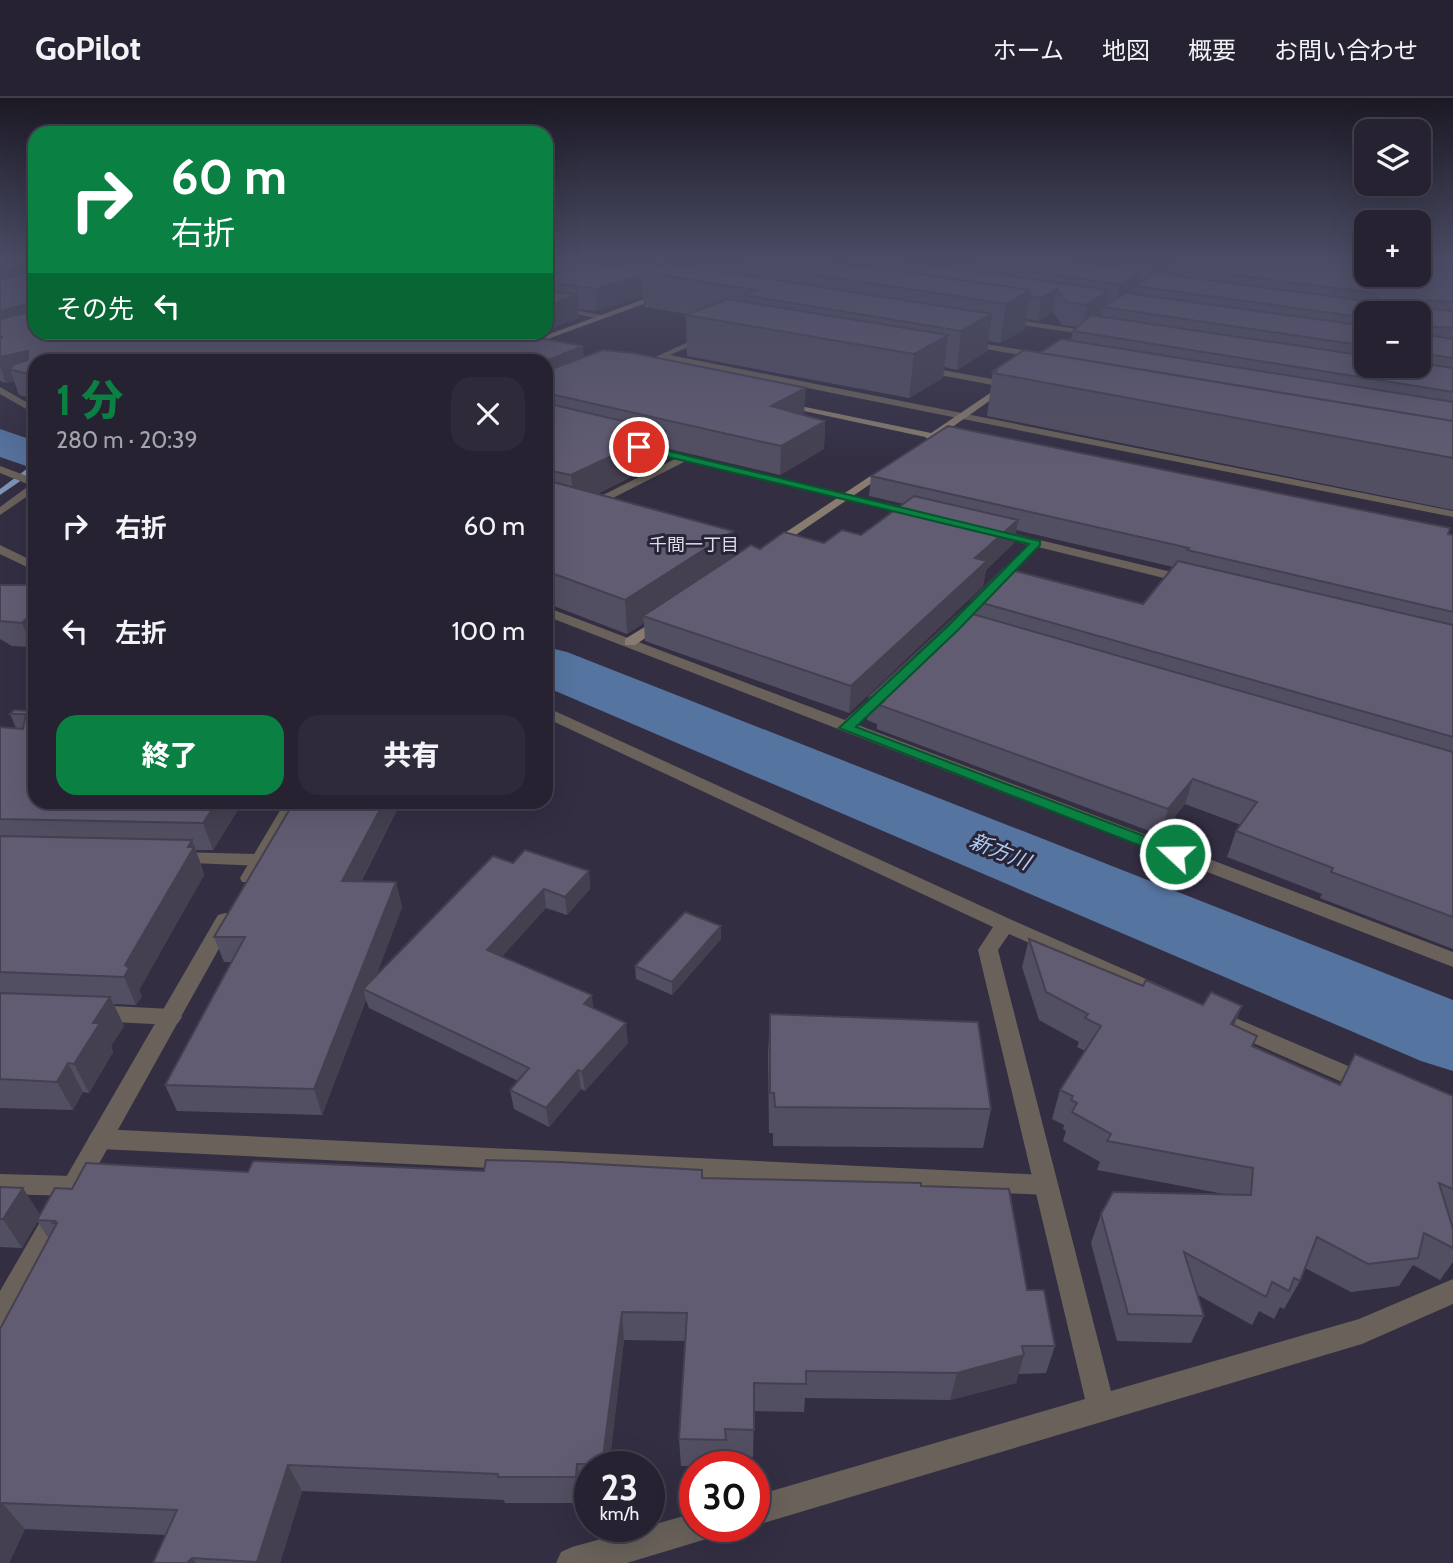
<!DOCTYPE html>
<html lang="ja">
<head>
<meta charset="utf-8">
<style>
  body { margin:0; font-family:Cabin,"Noto Sans JP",sans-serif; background:#2e2a3a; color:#f1f3f6; height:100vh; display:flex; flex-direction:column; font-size:26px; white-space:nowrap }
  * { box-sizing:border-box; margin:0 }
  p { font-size:23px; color:#a4a4ac }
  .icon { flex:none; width:38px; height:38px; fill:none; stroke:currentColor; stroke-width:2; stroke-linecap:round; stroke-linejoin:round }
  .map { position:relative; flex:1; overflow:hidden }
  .drawer { position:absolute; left:28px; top:256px; width:525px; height:455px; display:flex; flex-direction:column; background:#262232; border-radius:21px; box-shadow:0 7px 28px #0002,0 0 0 2px #423f4d }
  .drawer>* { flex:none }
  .top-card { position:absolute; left:28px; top:28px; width:525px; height:214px; border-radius:21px; box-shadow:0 7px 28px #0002,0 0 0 2px #423f4d; background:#0b8043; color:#fff; overflow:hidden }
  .controls { position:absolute; left:1354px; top:21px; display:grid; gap:14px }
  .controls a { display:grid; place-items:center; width:77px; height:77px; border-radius:14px; background:#262232; box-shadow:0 7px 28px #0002,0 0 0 2px #423f4d; font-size:35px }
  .speed { position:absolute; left:574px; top:1353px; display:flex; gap:14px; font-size:35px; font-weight:700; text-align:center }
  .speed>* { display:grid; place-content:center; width:91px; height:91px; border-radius:50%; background:#262232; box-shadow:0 7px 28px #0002,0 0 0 2px #423f4d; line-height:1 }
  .speed small { font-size:18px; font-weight:400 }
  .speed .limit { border:10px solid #d22; background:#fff; color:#111 }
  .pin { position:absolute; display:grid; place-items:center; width:60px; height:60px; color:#fff; margin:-30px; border:4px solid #fff; border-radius:50%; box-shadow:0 2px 7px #0007 }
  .me { position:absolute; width:77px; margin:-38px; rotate:291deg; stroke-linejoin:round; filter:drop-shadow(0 0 5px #0008) }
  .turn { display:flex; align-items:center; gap:24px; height:147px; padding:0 28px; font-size:32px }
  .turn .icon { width:91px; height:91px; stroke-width:2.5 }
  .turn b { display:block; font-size:49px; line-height:60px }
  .then { display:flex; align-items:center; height:66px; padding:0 28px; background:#0003; gap:14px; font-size:26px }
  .round { display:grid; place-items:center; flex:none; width:74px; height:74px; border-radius:21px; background:#2e2a3a }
  .headline { display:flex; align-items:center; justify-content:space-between; height:119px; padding:0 28px }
  h1 { font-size:42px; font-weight:800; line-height:52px; color:#0b8043 }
  .cta { display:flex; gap:14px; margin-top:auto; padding:14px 28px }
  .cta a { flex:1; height:80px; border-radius:21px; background:#0b8043; color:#fff; font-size:28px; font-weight:800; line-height:80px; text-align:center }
  .cta a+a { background:#2e2a3a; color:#f1f3f6 }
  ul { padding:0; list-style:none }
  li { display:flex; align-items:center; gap:21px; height:105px; padding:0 28px }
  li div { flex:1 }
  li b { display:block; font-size:26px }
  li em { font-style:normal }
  header { display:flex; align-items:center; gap:42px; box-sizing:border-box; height:98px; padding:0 35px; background:#262232; border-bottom:2px solid #423f4d }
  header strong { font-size:33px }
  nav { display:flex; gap:38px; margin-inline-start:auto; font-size:24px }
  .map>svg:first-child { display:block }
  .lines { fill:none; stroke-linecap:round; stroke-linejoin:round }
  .stream { fill:#7f93b6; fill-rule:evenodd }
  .river { fill:#5674a0; fill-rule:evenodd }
  .lane { fill:#69615a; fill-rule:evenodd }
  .street { fill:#69615a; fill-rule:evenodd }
  .secondary { fill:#887b6f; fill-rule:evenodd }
  .wall { fill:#534f62; fill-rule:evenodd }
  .shaded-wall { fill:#444050 }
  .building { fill:#615c72; stroke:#444050; stroke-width:2 }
  .route { fill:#0b8043; stroke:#07532c; stroke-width:2 }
  .labels { text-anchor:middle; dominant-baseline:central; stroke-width:6; stroke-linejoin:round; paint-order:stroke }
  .far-neighbourhood-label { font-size:18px; fill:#dfdce9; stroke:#292538 }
  .water-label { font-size:21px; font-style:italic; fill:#b0cbf3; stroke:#292538 }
</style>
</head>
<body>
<header>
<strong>GoPilot</strong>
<nav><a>ホーム</a><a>地図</a><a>概要</a><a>お問い合わせ</a></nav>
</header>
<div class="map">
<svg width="1453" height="1465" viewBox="0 0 1453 1465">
  <rect width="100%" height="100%" fill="#332e42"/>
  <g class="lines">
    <!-- stream -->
    <path class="stream" d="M 32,367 L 35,367 L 35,373 L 0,397 L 0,391 Z"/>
    <!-- river -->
    <path class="river" d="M 0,331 L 35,343 L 35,371 L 0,359 Z
      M 546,549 L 567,554 L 1453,902 L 1453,973 L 1421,963 L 546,589 Z"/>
    <!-- lane -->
    <path class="lane" d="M 0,447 L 35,464 L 35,473 L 0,456 Z
      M 175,754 L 259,756 L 268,762 L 259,768 L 169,764 L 166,760 L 169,756 Z
      M 94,907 L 171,911 L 178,913 L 182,919 L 178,925 L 171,927 L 94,923 L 87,920 L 83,915 L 87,910 Z
      M 100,1031 L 1045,1077 L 1054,1080 L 1057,1087 L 1054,1094 L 1045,1097 L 100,1051 L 92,1048 L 88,1041 L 92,1034 Z
      M 0,1076 L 74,1078 L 83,1081 L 86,1088 L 83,1095 L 74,1098 L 0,1096 Z"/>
    <!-- street -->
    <path class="street" d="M 546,207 L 602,217 L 606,219 L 602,221 L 546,211 Z
      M 1004,220 L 1097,234 L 1101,236 L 1097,238 L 1001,224 Z
      M 708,235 L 711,239 L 670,257 L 1453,413 L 1453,419 L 662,261 L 638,272 L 631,270 Z
      M 967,243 L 1042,255 L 1046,258 L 1042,261 L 964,247 Z
      M 921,268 L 1014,285 L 1018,288 L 1014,291 L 918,273 Z
      M 0,289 L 35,309 L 35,316 L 0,296 Z
      M 643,347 L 919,413 L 925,416 L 919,419 L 686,363 L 593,410 L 585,410 L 585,406 L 675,361 L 639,352 L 639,348 Z
      M 0,368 L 35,381 L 35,393 L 0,417 L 0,409 L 30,387 L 0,375 Z
      M 994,431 L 1192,479 L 1194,482 L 1188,486 L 1038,449 L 956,535 L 946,535 L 946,529 L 1028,447 L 990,437 L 990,433 Z
      M 546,509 L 845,622 L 880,591 L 890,591 L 890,597 L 858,627 L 1453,854 L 1453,869 L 546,518 Z
      M 546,609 L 1012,822 L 1171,892 L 1174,897 L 1171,902 L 1164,905 L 1157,902 L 1009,836 L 998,852 L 1111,1293 L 1359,1221 L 1453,1181 L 1453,1206 L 1362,1246 L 754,1428 L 753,1428 L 754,1398 L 1085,1301 L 978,852 L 993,829 L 546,620 Z
      M 285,704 L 301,704 L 256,784 L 242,784 L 240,780 Z
      M 225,815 L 232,817 L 235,822 L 9,1227 L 0,1231 L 0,1193 L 215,822 L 218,817 Z
      M 1212,910 L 1374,979 L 1377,985 L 1374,991 L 1366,994 L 1358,991 L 1205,924 L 1201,918 L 1205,912 Z
      M 695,1415 L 695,1428 L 717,1428 L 713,1439 L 627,1465 L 556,1465 L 561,1454 L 572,1449 Z"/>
    <!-- secondary -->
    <path class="secondary" d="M 661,195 L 668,197 L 490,262 L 479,262 Z
      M 1005,285 L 1012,287 L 941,337 L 957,340 L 957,344 L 953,345 L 930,343 L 925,339 L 776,307 L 781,304 L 931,335 Z
      M 890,365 L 895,368 L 894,370 L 775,451 L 765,448 Z
      M 664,517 L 669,518 L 669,524 L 635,547 L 625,547 L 625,541 Z"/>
  </g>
  <!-- wall -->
  <path class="wall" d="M 0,161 L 35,161 L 35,234 L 539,234 L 528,238 L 584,259 L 825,323 L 824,351 L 780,377 L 665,350 L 666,361 L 597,396 L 733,459 L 760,451 L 824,445 L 861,437 L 904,406 L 869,398 L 871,378 L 1453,437 L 1453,851 L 1320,800 L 1322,796 L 1227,759 L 1236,733 L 1241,727 L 1185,706 L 1160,737 L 877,631 L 877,626 L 867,622 L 869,598 L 970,516 L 972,502 L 1143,506 L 1173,469 L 1016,432 L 1014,445 L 986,472 L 983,488 L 849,615 L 645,543 L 644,525 L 627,536 L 546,505 L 546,262 L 35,262 L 35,301 L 19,297 L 14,283 L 6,285 L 0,283 Z
    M 546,161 L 1367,161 L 1453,162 L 1453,412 L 987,318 L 993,273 L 1071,242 L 1073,233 L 1077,229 L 1062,227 L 1053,214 L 1038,223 L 1026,221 L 1025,231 L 1000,245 L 988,243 L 987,253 L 957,272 L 944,269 L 943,280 L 909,300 L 687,258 L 686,217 L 688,216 L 644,209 L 643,198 L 596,213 L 579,211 L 579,220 L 546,232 ZM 1367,215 L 1419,215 L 1419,268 L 1367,268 Z
    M 0,487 L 35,487 L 35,546 L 32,549 L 12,548 L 0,541 Z
    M 28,613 L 243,704 L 213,752 L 196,752 L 204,777 L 139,892 L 142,898 L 136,907 L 114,906 L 124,928 L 111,948 L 113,954 L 89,995 L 83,994 L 73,1012 L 0,1010 L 0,629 L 16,630 L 10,616 Z
    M 294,704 L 396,704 L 397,712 L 361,784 L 396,784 L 402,809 L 376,878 L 513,765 L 589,773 L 590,791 L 567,817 L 546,810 L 502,858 L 593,910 L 628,945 L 585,993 L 581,991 L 549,1029 L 514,1011 L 510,992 L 518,983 L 369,910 L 366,902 L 322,1017 L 177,1013 L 165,987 L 232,864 L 224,864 L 214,839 Z
    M 721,841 L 672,897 L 636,881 L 635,868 Z
    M 1029,841 L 1143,888 L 1203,907 L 1242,908 L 1234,928 L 1253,948 L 1339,987 L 1355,956 L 1453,998 L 1453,1164 L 1440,1182 L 1413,1167 L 1399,1188 L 1351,1194 L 1305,1170 L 1300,1183 L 1284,1211 L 1280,1209 L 1274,1221 L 1259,1213 L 1252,1227 L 1198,1197 L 1204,1218 L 1191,1245 L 1117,1243 L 1091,1145 L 1101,1116 L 1229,1097 L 1097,1072 L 1100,1064 L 1063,1043 L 1066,1033 L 1063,1031 L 1064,1027 L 1052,1021 L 1060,992 L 1085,953 L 1077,949 L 1079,944 L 1039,922 L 1022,869 Z
    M 770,916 L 991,1011 L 983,1050 L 773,1048 L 773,1035 L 769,1035 L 768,956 Z
    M 484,1073 L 921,1088 L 1027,1192 L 1055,1248 L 1046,1275 L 1018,1276 L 1016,1285 L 950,1302 L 805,1300 L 804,1314 L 754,1313 L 753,1359 L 726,1358 L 726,1368 L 681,1368 L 679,1341 L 685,1243 L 624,1242 L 609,1368 L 590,1368 L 590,1392 L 582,1392 L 580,1405 L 505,1405 L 504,1402 L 302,1393 L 280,1465 L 153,1465 L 166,1437 L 25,1431 L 9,1465 L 0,1465 L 0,1231 L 49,1141 L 37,1123 L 22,1150 L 0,1149 L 0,1089 L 40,1117 L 72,1091 L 248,1074 Z"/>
  <!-- shaded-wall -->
  <path class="shaded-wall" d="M 1157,161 L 1184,161 L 1166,168 L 1165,174 L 1146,186 L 1151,165 Z
    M 687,162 L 687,181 L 668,168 Z
    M 27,167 L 34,188 L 0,190 L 0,173 Z
    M 1139,173 L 1134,195 L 1116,208 L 1120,186 Z
    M 642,177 L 643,198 L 596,213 L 595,191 Z
    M 1057,191 L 1053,214 L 1038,223 L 1041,200 Z
    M 1030,192 L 1025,231 L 1000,245 L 1006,206 Z
    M 1109,192 L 1106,210 L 1103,209 L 1102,217 L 1082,230 L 1087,207 Z
    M 578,197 L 579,220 L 546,232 L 546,208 Z
    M 26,206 L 34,229 L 0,239 L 0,213 Z
    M 992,216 L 987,253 L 957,272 L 961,233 Z
    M 99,234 L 169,234 L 170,240 L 95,239 L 97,235 Z
    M 275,234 L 330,234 L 331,242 L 280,257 Z
    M 477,234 L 492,234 L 494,251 L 477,261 L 474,236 Z
    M 510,234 L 539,234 L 511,245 Z
    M 948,237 L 943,280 L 909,300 L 914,256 Z
    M 583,248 L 585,273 L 546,289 L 546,263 Z
    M 28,253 L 35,273 L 9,268 L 14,283 L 6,285 L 0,268 L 0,259 Z
    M 806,290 L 804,316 L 770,336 L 771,308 Z
    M 825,323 L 824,351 L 780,377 L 781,348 Z
    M 665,333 L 666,361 L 574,407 L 571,377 Z
    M 1018,422 L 1014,445 L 986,472 L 983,488 L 849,615 L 851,588 L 975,460 Z
    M 733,433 L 733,465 L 643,518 L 644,525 L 627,536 L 625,502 Z
    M 31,516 L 35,525 L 35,546 L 32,549 L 22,525 Z
    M 1193,681 L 1185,706 L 1160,737 L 1168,711 Z
    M 217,704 L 243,704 L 213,752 L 203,725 Z
    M 384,704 L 396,704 L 397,712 L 348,808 L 342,783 Z
    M 192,742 L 202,769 L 201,771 L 204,777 L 139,892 L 142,898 L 136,907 L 124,879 L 125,867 Z
    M 589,773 L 590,791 L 567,817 L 565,799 Z
    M 396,784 L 402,809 L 370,894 L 363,891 L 366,902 L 322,1017 L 314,991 Z
    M 544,791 L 546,810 L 491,871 L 487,852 Z
    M 721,828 L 721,841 L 672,897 L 672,884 Z
    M 592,897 L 594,916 L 584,906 Z
    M 110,899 L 124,928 L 111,948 L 113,954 L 89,995 L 74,966 L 93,925 Z
    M 1242,908 L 1230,936 L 1231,926 Z
    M 626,925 L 628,945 L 585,993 L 582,974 Z
    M 68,965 L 83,994 L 73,1012 L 57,984 Z
    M 578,972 L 581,991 L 549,1029 L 546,1010 Z
    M 23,1090 L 41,1118 L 37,1122 L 38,1123 L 22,1150 L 3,1121 Z
    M 622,1214 L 624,1242 L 609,1368 L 603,1368 Z
    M 1024,1257 L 1016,1285 L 950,1302 L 957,1275 Z
    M 577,1366 L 582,1392 L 580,1405 L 576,1379 Z
    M 288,1367 L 302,1393 L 280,1465 L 257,1465 Z
    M 2,1405 L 25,1431 L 9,1465 L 0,1465 L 0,1408 Z
    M 192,1460 L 196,1465 L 187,1465 Z"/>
  <!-- building -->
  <path class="building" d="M 0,161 L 35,161 L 35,234 L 99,234 L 97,235 L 95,239 L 110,240 L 131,234 L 240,234 L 264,240 L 284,240 L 303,234 L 322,234 L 356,240 L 359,238 L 357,234 L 477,234 L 474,236 L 476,240 L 506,234 L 583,248 L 546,263 L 35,262 L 35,278 L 9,271 L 12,269 L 9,268 L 28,262 L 28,253 L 0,259 L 0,240 L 3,239 L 0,239 L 0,221 L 33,213 L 26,206 L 0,213 L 0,181 L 28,176 L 30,170 L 27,167 L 0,173 Z
    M 546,161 L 569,161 L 645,173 L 642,174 L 642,177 L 595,191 L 546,184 Z
    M 623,161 L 687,161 L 687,162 L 674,166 L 669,165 L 663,167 Z
    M 715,161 L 813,161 L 1030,192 L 1006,206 Z
    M 813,161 L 887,161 L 1109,192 L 1087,207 L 1066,204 L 1057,191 L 1041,200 L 1030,199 L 1030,192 Z
    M 942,161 L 1058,161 L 1139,173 L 1120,186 Z
    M 1118,161 L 1157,161 L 1151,165 Z
    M 1177,161 L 1367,161 L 1367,177 L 1419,177 L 1419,161 L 1444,163 L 1453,162 L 1453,204 L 1427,202 L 1425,210 L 1453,213 L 1453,230 L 1426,228 L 1427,237 L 1453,241 L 1453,260 L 1419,255 L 1419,215 L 1367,215 L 1367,220 L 1136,188 L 1155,175 L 1374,204 L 1377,201 L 1375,195 L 1166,168 Z
    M 669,165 L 992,216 L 961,233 L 744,197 L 755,192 L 642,174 Z
    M 546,192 L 578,197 L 546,208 Z
    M 1126,195 L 1367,228 L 1367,248 L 1103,209 Z
    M 727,201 L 948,237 L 914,256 L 686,217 Z
    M 1091,217 L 1367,258 L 1367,268 L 1419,268 L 1419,265 L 1453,270 L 1453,294 L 1073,233 Z
    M 1061,241 L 1453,304 L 1453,323 L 1040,255 Z
    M 603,252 L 633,255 L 806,290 L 771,308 L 825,323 L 781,348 L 546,295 L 546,273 Z
    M 1024,252 L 1453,323 L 1453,360 L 993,275 L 996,273 L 993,273 Z
    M 546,305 L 665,333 L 571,377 L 546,372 Z
    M 948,328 L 1450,430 L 1448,436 L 1453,437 L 1453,514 L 1187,452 L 1189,450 L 871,378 Z
    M 546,382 L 733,433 L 625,502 L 546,473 Z
    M 914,398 L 1018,422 L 975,460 L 987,463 L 851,588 L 643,518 L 751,447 L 760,451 L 784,434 L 824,445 L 842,432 L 861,437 Z
    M 1178,463 L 1453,527 L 1453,639 L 972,502 L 1004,470 L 1143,506 Z
    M 0,487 L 35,487 L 35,516 L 31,516 L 22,525 L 0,523 Z
    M 962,513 L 1453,654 L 1453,819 L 1331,774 L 1333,770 L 1236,733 L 1257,704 L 1193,681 L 1168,711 L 879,607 L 884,603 L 869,598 Z
    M 35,606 L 35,704 L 217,704 L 203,725 L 0,721 L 0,629 L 23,631 L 26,616 L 10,616 L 14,612 L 28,613 Z
    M 294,704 L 384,704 L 342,783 L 396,784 L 314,991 L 165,987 L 245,839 L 214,839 Z
    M 0,738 L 192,742 L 188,749 L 194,749 L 125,867 L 129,870 L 124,879 L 0,874 Z
    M 525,752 L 589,773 L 565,799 L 544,791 L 487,852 L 592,897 L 584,906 L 626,925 L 582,974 L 578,972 L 546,1010 L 510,992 L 529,970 L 363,891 L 493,758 L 513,765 Z
    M 685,814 L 721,828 L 672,884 L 635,868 Z
    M 1029,841 L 1143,888 L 1146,882 L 1203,907 L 1211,894 L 1242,908 L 1231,926 L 1257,938 L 1252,948 L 1340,987 L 1355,956 L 1453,998 L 1453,1091 L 1439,1085 L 1453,1131 L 1453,1150 L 1424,1135 L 1418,1160 L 1368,1166 L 1317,1139 L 1300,1183 L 1294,1180 L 1289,1193 L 1272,1184 L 1266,1199 L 1184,1154 L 1204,1218 L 1128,1216 L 1101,1116 L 1113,1094 L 1251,1097 L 1253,1070 L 1107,1043 L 1111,1036 L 1072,1014 L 1077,1005 L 1071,1002 L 1073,998 L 1060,992 L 1101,928 L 1085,920 L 1088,916 L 1046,894 Z
    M 0,895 L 110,899 L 93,925 L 100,925 L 74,966 L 68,965 L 57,984 L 0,981 Z
    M 770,916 L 978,924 L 991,1011 L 775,1009 L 774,995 L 770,995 Z
    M 486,1062 L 560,1064 L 702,1072 L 702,1080 L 921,1085 L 921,1088 L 1009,1091 L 1027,1192 L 1044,1192 L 1055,1248 L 1022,1248 L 1024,1257 L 957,1275 L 806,1273 L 806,1286 L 754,1285 L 754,1332 L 725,1331 L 726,1342 L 679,1341 L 687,1215 L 622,1214 L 602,1366 L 577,1366 L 576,1379 L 498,1379 L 498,1376 L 288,1367 L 257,1464 L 192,1460 L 187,1465 L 153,1465 L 177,1412 L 2,1405 L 0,1408 L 0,1231 L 57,1125 L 53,1125 L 55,1123 L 37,1122 L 55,1090 L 72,1091 L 86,1065 L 248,1074 L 253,1063 L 484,1073 Z
    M 0,1089 L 23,1090 L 3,1121 L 0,1121 Z"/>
  <!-- sky -->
  <linearGradient id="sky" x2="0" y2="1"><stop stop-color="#1c1924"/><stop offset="0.44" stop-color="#4a4c65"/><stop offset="1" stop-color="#4a4c65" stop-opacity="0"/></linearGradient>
  <rect width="1453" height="366" fill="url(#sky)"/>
  <!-- route -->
  <path class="route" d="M 639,346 L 1040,443 L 1040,447 L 959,531 L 856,629 L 1181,752 L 1181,759 L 1169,759 L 839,630 L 950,526 L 1029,446 L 635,351 Z"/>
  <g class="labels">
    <!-- far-neighbourhood labels -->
    <g class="far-neighbourhood-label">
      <text x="694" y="447">千間一丁目</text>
    </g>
    <!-- water labels -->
    <g class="water-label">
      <text transform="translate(1000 753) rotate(22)">新方川</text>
    </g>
  </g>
</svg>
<div class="controls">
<a><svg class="icon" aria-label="layers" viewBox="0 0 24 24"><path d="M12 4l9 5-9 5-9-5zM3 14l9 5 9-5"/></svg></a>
<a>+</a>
<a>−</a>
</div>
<div class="speed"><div>23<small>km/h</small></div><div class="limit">30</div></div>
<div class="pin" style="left:639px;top:349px;background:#d93025"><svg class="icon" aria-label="arrive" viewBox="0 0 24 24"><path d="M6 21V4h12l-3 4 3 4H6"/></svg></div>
<svg class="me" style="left:1175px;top:756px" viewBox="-20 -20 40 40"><circle r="17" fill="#0b8043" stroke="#fff" stroke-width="3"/><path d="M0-11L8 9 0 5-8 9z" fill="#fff"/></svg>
<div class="top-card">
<div class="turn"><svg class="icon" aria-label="right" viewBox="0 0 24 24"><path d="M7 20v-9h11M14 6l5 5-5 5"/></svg><div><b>60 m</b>右折</div></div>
<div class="then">その先<svg class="icon" aria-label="left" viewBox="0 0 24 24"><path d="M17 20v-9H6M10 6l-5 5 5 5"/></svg></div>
</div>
<section class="drawer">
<div class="headline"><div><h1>1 分</h1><p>280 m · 20:39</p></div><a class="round"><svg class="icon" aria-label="close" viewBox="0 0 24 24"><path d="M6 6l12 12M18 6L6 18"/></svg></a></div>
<ul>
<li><svg class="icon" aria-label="right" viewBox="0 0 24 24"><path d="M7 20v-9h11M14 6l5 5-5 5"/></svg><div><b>右折</b></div><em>60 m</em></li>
<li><svg class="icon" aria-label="left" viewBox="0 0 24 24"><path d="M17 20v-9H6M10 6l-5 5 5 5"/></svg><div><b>左折</b></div><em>100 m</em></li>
</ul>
<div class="cta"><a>終了</a><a>共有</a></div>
</section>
</div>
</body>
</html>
